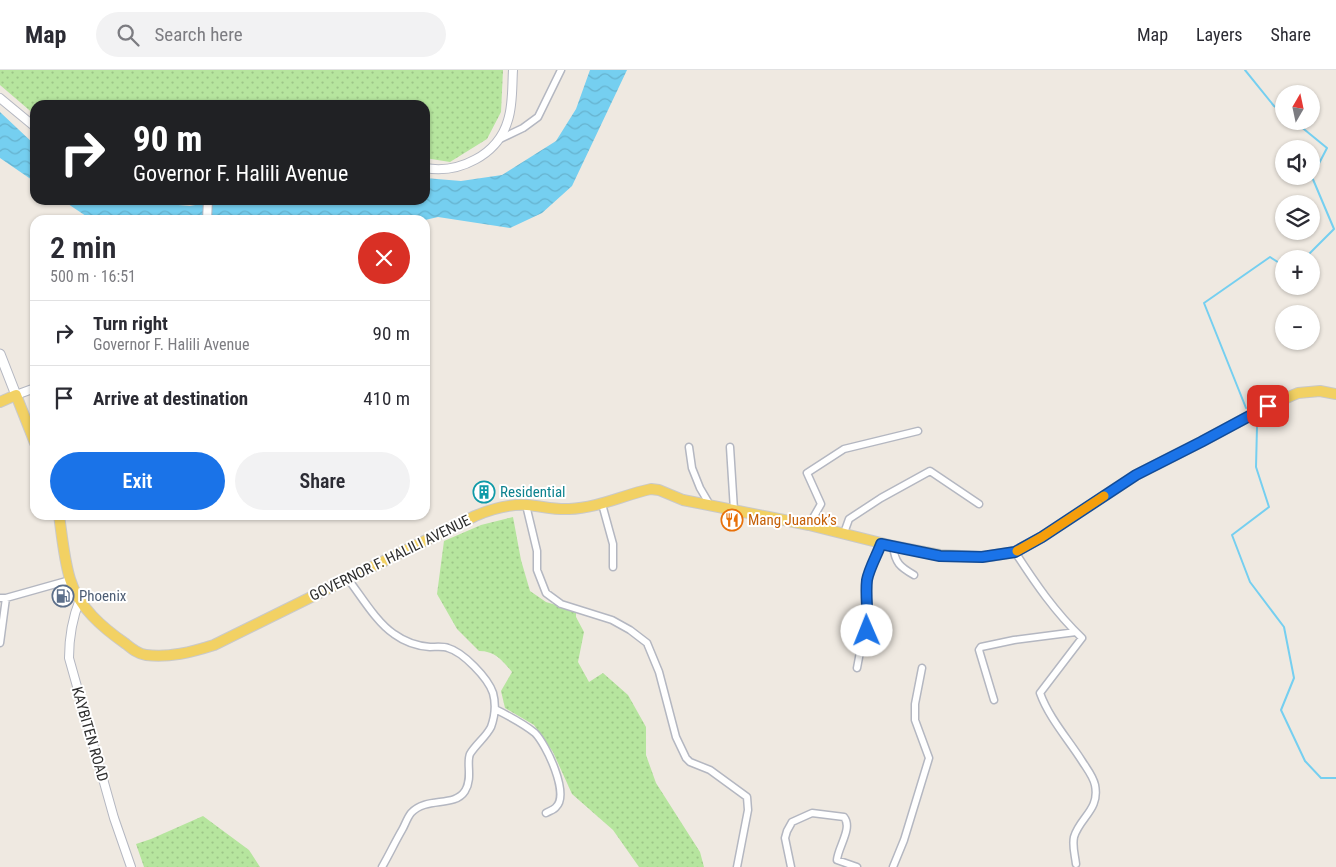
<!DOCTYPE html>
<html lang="en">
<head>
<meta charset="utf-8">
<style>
  body { margin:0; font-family:"Roboto Condensed",sans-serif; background:#f2f2f3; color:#2b2b33; height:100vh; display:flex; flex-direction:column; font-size:19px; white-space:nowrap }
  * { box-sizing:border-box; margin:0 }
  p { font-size:16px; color:#7c7c81 }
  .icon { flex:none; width:28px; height:28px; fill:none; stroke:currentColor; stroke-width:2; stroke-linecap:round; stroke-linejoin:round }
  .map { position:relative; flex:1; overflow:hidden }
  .drawer { position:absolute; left:30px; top:145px; width:400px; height:305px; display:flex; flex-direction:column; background:#fff; border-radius:15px; box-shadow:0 1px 4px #0004 }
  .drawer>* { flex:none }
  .guide { position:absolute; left:30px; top:30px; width:400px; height:105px; border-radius:15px; box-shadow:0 1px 4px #0004; background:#202124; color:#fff; overflow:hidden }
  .needle { width:32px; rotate:9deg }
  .fabs { position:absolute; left:1275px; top:15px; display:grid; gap:10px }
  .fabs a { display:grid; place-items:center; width:45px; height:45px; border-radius:50%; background:#fff; box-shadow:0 1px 4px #0004; font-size:25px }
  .pin { position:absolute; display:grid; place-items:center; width:42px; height:42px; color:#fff; margin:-21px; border-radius:10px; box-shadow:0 2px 8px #0006 }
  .me { position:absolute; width:55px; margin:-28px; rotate:359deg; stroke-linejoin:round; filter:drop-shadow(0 0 4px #0008) }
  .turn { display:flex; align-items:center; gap:18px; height:105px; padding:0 20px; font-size:22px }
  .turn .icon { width:65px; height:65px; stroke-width:2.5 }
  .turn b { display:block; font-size:35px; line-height:42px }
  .round { display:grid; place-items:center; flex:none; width:52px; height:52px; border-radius:26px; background:#f2f2f3 }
  .headline { display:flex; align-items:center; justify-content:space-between; height:85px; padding:0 20px }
  h1 { font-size:30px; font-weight:600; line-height:38px }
  .primary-button { display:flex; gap:10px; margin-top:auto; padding:10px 20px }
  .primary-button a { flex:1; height:58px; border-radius:30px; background:#1a73e8; color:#fff; font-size:20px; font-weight:600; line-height:58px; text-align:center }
  .primary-button a+a { background:#f2f2f3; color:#2b2b33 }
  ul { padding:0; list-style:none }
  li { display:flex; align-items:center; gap:15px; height:65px; padding:0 20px; border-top:1px solid #e1e1e2 }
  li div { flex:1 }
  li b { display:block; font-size:19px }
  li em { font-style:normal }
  header { display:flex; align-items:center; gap:30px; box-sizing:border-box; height:70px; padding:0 25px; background:#fff; border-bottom:1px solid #e1e1e2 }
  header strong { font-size:24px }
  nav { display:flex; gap:28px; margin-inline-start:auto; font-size:18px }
  .search { width:350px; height:45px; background:#f2f2f3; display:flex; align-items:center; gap:12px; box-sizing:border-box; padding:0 18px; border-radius:28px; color:#7c7c81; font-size:19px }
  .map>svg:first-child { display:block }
  .grass { fill:url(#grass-dots) }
  .water { fill:url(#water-waves) }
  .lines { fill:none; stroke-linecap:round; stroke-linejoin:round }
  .stream { stroke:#75cff0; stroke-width:2 }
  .minor-casing { stroke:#b4b7c1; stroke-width:9 }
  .tertiary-casing { stroke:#b4b7c1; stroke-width:10 }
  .secondary-casing { stroke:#b4b7c1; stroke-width:11 }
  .primary-casing { stroke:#c9c9c9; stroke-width:12 }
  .minor { stroke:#fff; stroke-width:6 }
  .tertiary { stroke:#fff; stroke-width:8 }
  .secondary { stroke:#fff; stroke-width:9 }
  .primary { stroke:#f2d163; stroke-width:10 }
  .route-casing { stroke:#114b97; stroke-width:12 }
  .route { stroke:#1a73e8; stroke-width:9 }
  .slow { stroke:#f59e0b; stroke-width:9 }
  .labels { text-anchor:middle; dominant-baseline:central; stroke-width:4; stroke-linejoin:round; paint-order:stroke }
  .culture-label { font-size:15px; fill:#0d838f; stroke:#fff; text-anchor:start }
  .food-label { font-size:15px; fill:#c56008; stroke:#fff; text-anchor:start }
  .street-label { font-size:15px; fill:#2e2e2e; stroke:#fff }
  .service-label { font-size:15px; fill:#4e5e75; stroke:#fff; text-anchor:start }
</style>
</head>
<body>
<header>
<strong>Map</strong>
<div class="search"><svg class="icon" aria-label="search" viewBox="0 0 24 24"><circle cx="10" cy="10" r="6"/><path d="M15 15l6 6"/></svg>Search here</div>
<nav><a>Map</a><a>Layers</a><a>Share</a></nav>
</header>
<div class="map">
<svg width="1336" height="797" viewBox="0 0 1336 797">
  <defs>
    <pattern id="grass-dots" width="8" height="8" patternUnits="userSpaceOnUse" patternTransform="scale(1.25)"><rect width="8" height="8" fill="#b6e59e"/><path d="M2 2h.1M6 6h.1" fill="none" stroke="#9dc588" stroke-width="1.8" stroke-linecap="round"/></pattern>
    <pattern id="water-waves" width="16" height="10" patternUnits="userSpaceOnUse" patternTransform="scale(1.25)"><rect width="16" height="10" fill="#75cff0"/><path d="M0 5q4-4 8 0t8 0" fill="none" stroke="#66b2ce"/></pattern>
  </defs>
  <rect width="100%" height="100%" fill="#efe9e1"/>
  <!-- grass -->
  <path class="grass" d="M 0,0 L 503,0 L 501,42 L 487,69 L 450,92 L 425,88 L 425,35 L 35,35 L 35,45 L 0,15 Z
    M 513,447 L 521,490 L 530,521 L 546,532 L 576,541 L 576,547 L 584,562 L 578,592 L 589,612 L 603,603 L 628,625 L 646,657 L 646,685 L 656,713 L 700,782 L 704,797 L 639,797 L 613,760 L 572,724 L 553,682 L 534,655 L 505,638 L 501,621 L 512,602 C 502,590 495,581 479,581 L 457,559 L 437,524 L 444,471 L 481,455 Z
    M 203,746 L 249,780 L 260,797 L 144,797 L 136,774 L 151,769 Z"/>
  <!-- water -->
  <path class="water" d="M 590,0 L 627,0 L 572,116 L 542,143 L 510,158 L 438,147 L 425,150 L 92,150 L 62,130 L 120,130 L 190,136 L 221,130 L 425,130 L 425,108 L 461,111 L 502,105 L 556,71 L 576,39 Z
    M 0,42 L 35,75 L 35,112 L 0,88 Z"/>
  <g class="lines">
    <!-- stream -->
    <path class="stream" d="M 1245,0 L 1274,36 L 1284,43
      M 1294,51 L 1327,78 L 1312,107 L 1334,159 L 1304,189
      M 1246,338 L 1204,233 L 1270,187 L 1284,196
      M 1257,357 L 1256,397 L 1269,437 L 1232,465 L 1250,512 L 1284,557 L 1294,608 L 1281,640 L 1305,691 L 1321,708 L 1336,708"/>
    <!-- minor casing -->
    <g class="minor-casing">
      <path id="minor" d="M 500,69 L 523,58 L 538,47 L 561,0
        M 689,377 L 692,398 L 700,418 L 710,435
        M 730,377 L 734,440
        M 602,434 L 613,474 L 613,497
        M 526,435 L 537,481 L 537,500 L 546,523 L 561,534 L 612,550 L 630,560 L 647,573 L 659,602 L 676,667 L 686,688 L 690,692 L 710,700 L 747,727 L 748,740 L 737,797
        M 809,455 L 821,434 L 807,403 L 844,379 L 918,361
        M 844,463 L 849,449 L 881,428 L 930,401 L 979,434
        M 893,476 C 895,493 900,497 914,505
        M 1015,482 C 1035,513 1055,542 1082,568 L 1040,623 C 1049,648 1068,669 1082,691 C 1087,699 1093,706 1095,715 C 1100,740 1080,747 1074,767 C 1072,776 1075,785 1076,794
        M 348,509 C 361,526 377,553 394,564 C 405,572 416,576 430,577 C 436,577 443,576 448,578 C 463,582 488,608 493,623 C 496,634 495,646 491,657 C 486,667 476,674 470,684 C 466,693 473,708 465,721 C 454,738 427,726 411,743 C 407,748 405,755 402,760 C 395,772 389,785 382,797
        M 0,528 L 6,528 L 70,510
        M 0,573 L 6,528
        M 857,598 L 860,582 L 866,571 L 869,551 L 866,529 L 867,508 L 881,474
        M 994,630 L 979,580 L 981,577 L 1014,570 L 1076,562
        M 495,639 C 509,646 523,653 535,663 C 546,674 570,724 556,737 C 554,740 549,741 546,743
        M 791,797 L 785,768 L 787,761 L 792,752 L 812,743 L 844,747 C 853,758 838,777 837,790 L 857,797
        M 893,797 L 904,770 L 929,688 L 915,650 L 915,634 L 922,598"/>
    </g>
    <!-- tertiary casing -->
    <g class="tertiary-casing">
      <path id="tertiary" d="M 0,28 L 35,57
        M 425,98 C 459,104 498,85 508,50 C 513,35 512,16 513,0
        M 207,150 L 208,130
        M 16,325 L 35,318
        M 80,529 C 72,549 69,567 69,588 L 114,748 L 131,797"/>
    </g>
    <!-- secondary casing -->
    <g class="secondary-casing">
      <path id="secondary" d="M 0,284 L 16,325"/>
    </g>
    <!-- primary casing -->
    <g class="primary-casing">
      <path id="primary" d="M 0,332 L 16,325 L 35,373
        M 59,445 C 62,466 64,489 70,509 C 78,537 103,558 126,574 C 132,579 138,584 146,585 C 169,588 192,582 214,575 L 475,446 C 491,439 509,434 527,435 C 541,436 555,440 569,439 C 598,438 623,425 651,419 L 659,420 L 683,430 L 809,455 L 893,476 L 940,485 L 983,487 L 1015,482 L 1042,467 L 1136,405 L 1201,372 L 1268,336 L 1298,323 L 1320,321 L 1336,324"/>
    </g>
    <!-- minor -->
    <use href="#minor" class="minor"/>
    <!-- tertiary -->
    <use href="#tertiary" class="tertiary"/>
    <!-- secondary -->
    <use href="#secondary" class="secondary"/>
    <!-- primary -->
    <use href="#primary" class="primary"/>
  </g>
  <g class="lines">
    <!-- route casing -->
    <g class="route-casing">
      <path id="route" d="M 867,561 C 869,544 865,528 867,510 C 869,499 877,485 881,474 L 940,486 L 982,487 L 1015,482 L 1042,467 L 1136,405 L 1201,372 L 1268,336"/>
    </g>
    <!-- route -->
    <use href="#route" class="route"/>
    <!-- slow -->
    <path class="slow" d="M 1017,481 L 1042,467 L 1104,426"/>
  </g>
  <!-- icons -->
  <defs>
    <g id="building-ring" transform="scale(1.125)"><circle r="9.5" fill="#fff" stroke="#0f9aa8" stroke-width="1.5"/><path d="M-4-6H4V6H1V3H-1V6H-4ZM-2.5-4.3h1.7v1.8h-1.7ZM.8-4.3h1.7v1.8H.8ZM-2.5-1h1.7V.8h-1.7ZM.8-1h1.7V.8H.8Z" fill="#0f9aa8"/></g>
    <g id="restaurant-ring" transform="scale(1.125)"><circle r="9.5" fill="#fff" stroke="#e8710a" stroke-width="1.5"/><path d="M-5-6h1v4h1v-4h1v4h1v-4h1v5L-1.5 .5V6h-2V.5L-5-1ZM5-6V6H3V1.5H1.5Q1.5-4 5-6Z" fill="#e8710a"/></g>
    <g id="fuel-ring" transform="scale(1.125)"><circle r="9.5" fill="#fff" stroke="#5c6f8a" stroke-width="1.5"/><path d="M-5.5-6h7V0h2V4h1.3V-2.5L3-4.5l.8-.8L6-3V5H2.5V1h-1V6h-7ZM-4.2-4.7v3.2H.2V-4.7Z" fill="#5c6f8a"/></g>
  </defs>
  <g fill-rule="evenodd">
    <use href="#building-ring" x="484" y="422"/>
    <use href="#restaurant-ring" x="732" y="450"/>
    <use href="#fuel-ring" x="63" y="526"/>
  </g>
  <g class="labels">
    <!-- culture labels -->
    <g class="culture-label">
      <text x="500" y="422">Residential</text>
    </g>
    <!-- food labels -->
    <g class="food-label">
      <text x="748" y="450">Mang Juanok’s</text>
    </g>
    <!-- street labels -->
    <g class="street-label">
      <text transform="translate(390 488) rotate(-26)">GOVERNOR F. HALILI AVENUE</text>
      <text transform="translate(90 664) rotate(74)">KAYBITEN ROAD</text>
    </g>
    <!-- service labels -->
    <g class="service-label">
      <text x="79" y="526">Phoenix</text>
    </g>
  </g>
</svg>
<div class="fabs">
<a><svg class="needle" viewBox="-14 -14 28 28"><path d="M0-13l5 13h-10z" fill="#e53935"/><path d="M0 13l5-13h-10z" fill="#7c7c81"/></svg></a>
<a><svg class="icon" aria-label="sound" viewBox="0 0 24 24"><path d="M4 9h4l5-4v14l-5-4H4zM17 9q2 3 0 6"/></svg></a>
<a><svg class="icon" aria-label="layers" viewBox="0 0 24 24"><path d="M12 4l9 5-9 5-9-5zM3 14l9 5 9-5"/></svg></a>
<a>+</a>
<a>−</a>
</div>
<div class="pin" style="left:1268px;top:336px;background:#d93025"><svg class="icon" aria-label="arrive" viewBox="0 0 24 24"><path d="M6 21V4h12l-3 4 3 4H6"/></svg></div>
<svg class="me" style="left:867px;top:561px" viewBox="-20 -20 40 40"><circle r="19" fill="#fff"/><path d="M0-13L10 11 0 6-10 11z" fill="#1a73e8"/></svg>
<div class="guide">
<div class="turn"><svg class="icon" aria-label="right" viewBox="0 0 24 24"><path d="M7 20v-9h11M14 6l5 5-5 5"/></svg><div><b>90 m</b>Governor F. Halili Avenue</div></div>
</div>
<section class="drawer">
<div class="headline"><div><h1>2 min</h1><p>500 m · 16:51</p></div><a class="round" style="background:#d93025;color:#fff"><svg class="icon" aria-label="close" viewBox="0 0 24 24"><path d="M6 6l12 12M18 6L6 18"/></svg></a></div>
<ul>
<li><svg class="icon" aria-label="right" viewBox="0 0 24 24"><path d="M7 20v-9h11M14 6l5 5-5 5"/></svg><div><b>Turn right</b><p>Governor F. Halili Avenue</p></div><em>90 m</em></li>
<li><svg class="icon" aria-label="arrive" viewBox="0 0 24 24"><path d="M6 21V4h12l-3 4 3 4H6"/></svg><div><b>Arrive at destination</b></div><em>410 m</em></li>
</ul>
<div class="primary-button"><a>Exit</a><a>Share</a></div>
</section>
</div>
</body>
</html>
